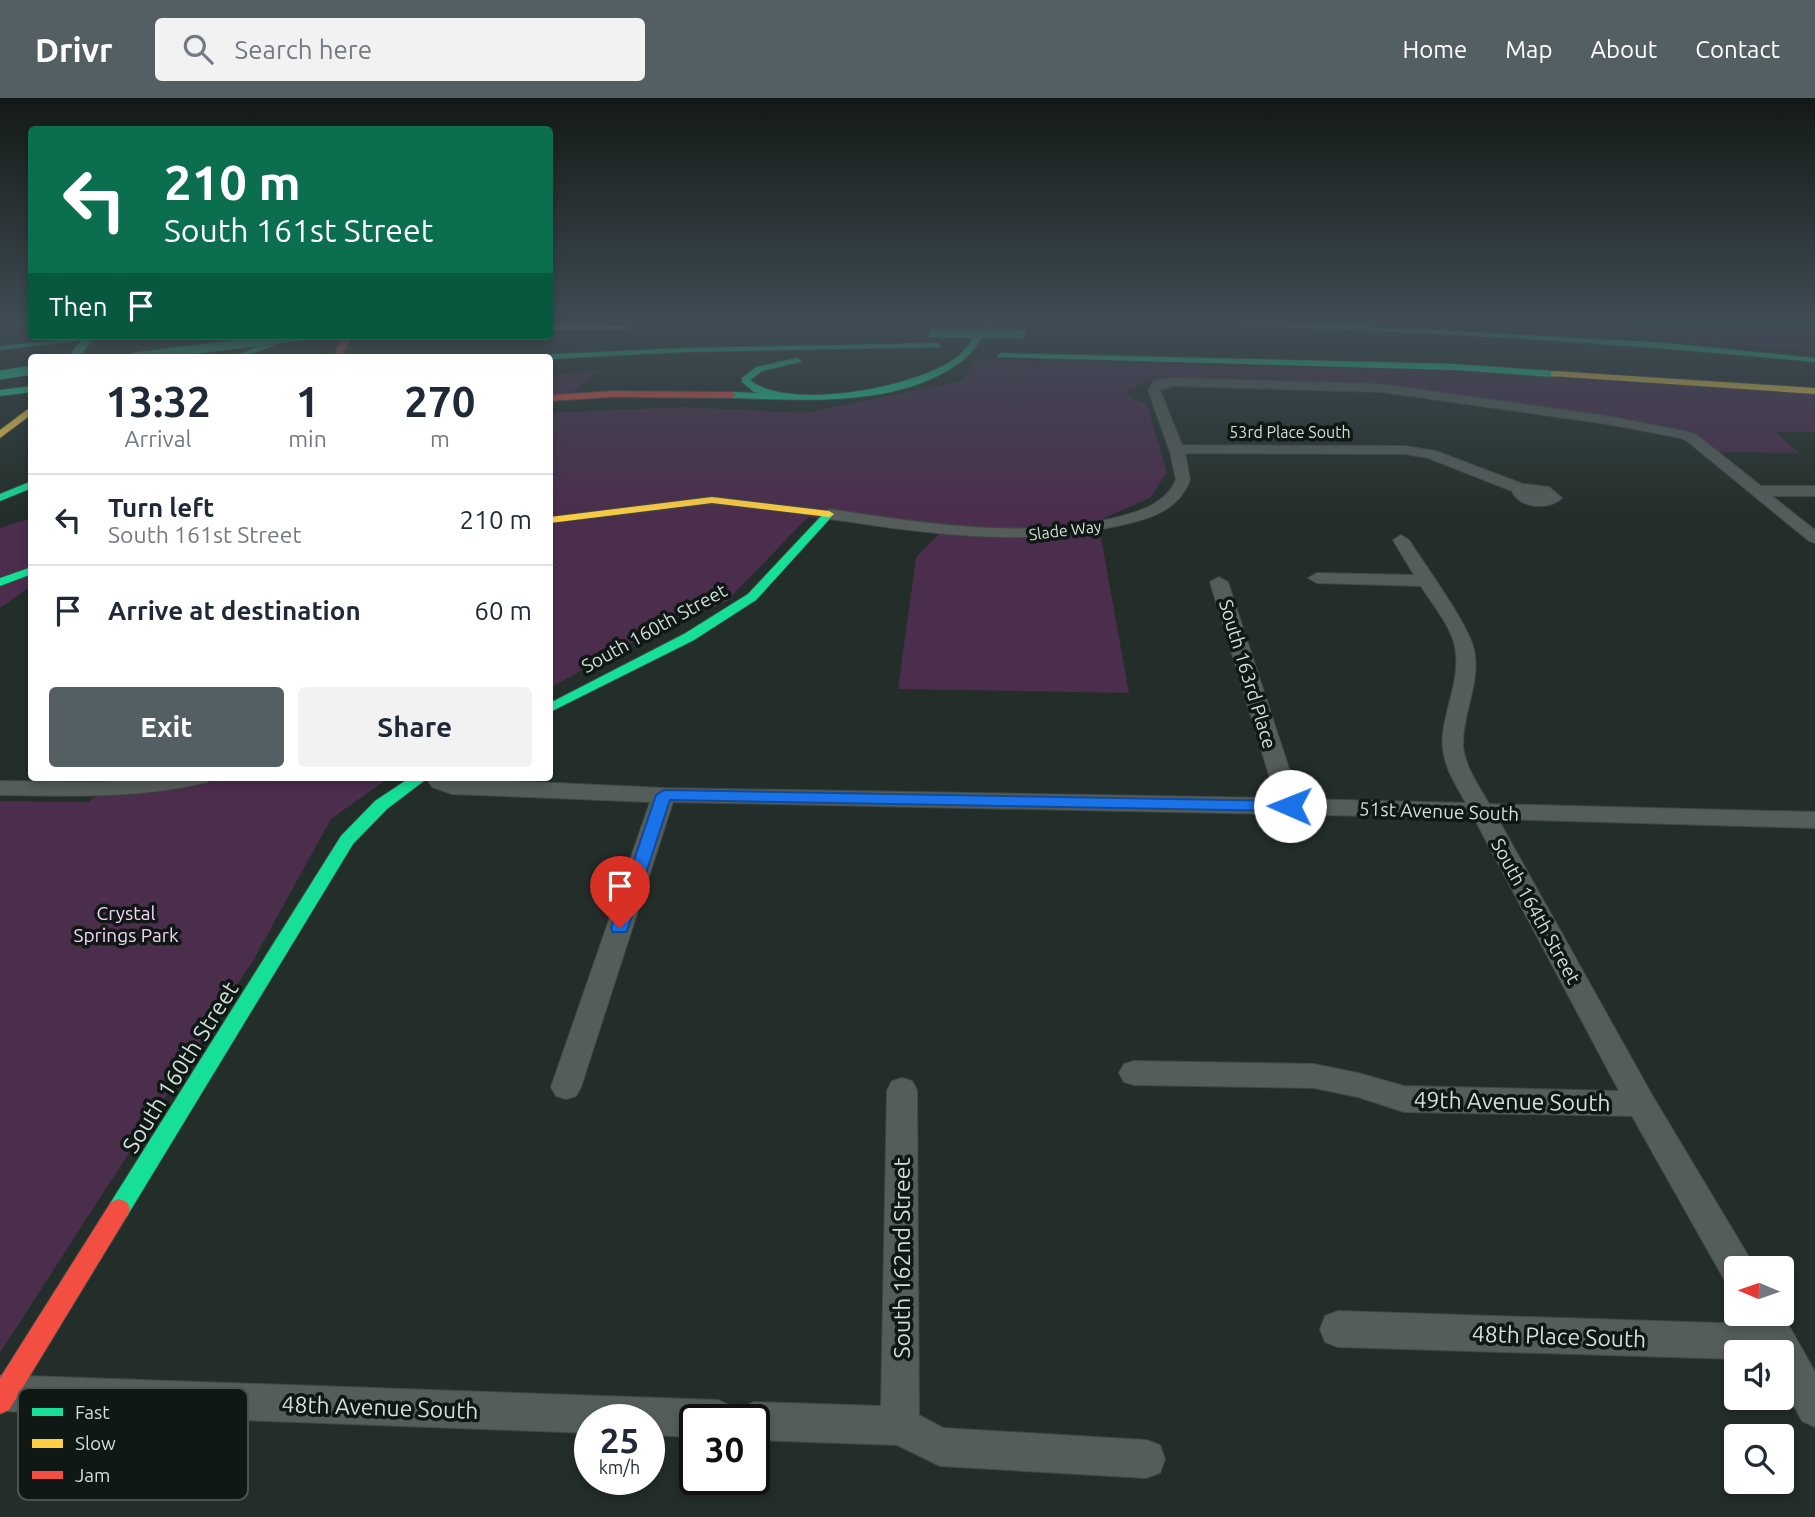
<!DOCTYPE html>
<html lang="en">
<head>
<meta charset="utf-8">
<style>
  body { margin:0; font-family:Ubuntu,sans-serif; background:#f2f2f3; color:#1f2937; height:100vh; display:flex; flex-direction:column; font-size:26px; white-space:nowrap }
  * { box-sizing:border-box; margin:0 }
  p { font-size:23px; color:#747a83 }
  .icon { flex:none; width:38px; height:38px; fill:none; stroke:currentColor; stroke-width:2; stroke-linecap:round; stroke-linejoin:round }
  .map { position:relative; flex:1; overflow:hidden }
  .details { position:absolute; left:28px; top:256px; width:525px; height:427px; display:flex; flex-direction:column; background:#fff; border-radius:7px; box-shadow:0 4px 10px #0003 }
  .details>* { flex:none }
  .top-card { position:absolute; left:28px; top:28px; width:525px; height:214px; border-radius:7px; box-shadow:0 4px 10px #0003; background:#0b6e4f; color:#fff; overflow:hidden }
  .needle { width:46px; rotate:272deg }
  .tools { position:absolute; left:1724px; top:1158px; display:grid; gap:14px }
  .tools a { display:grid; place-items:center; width:70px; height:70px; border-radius:7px; background:#fff; box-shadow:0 4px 10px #0003; font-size:35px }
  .speed { position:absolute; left:574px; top:1306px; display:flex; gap:14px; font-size:35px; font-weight:700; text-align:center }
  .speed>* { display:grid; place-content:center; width:91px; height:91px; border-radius:50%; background:#fff; box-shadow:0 4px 10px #0003; line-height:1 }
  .speed small { font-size:18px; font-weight:400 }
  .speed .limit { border:4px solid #111; border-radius:10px; background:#fff; color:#111 }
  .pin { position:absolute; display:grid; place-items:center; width:60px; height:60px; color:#fff; margin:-72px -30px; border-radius:50% 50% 50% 0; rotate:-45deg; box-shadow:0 0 7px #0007 }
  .pin .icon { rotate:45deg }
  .me { position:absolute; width:77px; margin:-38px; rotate:271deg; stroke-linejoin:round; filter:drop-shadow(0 0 5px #0008) }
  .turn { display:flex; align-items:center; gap:24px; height:147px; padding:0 21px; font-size:32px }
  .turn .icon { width:91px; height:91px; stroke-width:2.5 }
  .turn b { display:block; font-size:49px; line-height:60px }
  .then { display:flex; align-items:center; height:66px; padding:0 21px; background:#0003; gap:14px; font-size:26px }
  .eta { display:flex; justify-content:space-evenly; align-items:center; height:119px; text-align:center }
  .eta b { font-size:42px; font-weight:600; line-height:49px }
  .button { display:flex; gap:14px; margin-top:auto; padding:14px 21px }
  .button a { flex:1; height:80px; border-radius:7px; background:#545f64; color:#fff; font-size:28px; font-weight:600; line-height:80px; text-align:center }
  .button a+a { background:#f2f2f3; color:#1f2937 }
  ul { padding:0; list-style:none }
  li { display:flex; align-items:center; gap:21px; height:91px; padding:0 21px; border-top:2px solid #e0e1e3 }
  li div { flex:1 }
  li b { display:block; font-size:26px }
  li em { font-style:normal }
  header { display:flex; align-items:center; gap:42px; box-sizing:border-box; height:98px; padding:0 35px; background:#545f64; color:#fff }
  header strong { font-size:33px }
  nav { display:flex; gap:38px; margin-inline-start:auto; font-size:24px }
  .search { width:490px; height:63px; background:#f2f2f3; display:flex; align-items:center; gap:18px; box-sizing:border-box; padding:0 24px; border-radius:7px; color:#747a83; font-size:26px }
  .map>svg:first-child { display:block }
  .green { fill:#4b2d4c }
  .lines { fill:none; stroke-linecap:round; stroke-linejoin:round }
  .street-casing { stroke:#3f4946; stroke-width:2 }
  .fast-casing { stroke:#3f4946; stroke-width:2 }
  .slow-casing { stroke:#3f4946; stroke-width:2 }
  .jam-casing { stroke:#3f4946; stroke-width:2 }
  .street { fill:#555d5a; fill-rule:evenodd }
  .fast { fill:#16e098; fill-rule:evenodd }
  .slow { fill:#ffcf43; fill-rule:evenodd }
  .jam { fill:#f24e42; fill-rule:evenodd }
  .fast-bridge-casing { stroke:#3f4946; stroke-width:10; stroke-linecap:butt }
  .fast-bridge { stroke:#16e098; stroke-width:9 }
  .route { fill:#1a73e8; stroke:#114b97; stroke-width:2 }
  .labels { text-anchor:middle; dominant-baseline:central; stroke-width:7; stroke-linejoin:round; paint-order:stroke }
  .far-street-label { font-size:16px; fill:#d2ded9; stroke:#0f1814 }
  .street-label { font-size:19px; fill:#d2ded9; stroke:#0f1814 }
  .park-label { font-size:19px; fill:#f9d4f8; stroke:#0f1814 }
  .near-street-label { font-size:23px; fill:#d2ded9; stroke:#0f1814 }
  .key { fill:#0f1814; stroke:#4a534f; stroke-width:2 }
  .key-label { font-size:19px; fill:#d2ded9 }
</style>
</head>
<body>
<header>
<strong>Drivr</strong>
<div class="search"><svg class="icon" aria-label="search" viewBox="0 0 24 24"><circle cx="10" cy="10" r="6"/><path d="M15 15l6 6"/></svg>Search here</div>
<nav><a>Home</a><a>Map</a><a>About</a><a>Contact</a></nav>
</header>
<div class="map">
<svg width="1815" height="1419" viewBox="0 0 1815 1419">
  <rect width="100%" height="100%" fill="#232d29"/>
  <!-- green -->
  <path class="green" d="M 1534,224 L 1635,224 L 1746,231 L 1748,230 L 1739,224 L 1815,224 L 1815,254 L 1638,238 L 1596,230 L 1580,233 L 1543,229 Z
    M 977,261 L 1451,273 L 1815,296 L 1815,334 L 1775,334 L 1799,355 L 1718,354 L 1701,341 L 1416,293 L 1170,281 L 1147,283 L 1126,294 L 1131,300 L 1147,306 L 1167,374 L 1150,400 L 1098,423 L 1129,595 L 898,591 L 916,459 L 939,436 L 808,419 L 727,503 L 625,548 L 550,590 L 550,315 L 683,309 L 805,315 L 961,283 Z
    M 602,273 L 550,309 L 550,277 Z
    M 31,420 L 31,488 L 0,510 L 0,430 Z
    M 120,679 L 390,679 L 331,721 L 254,861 L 0,1255 L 0,703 L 88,704 Z"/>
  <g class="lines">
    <!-- street casing -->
    <g class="street-casing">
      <path id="street" d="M 1173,280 L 1381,286 L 1607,318 L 1689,334 L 1697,337 L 1761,388 L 1815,388 L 1815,398 L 1772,398 L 1815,432 L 1815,445 L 1809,443 L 1687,343 L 1681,340 L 1607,326 L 1381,294 L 1173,288 L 1160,292 L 1182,347 L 1405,348 L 1436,353 L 1523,386 L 1549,389 L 1562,400 C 1549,413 1518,410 1512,393 L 1428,360 L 1405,356 L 1185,355 L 1190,382 C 1179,413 1147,422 1117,428 C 1020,450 926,435 829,421 L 821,416 L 829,411 C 922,425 1016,441 1110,421 C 1134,415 1165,408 1176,382 L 1170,354 L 1148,292 L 1154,283 Z
        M 1401,437 L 1409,442 C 1425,467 1469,527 1474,552 C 1481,585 1462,615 1463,648 C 1465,669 1479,688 1489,706 L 1815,714 L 1815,730 L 1498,721 L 1652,997 L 1749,1159 L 1754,1171 L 1736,1171 L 1736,1187 L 1725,1183 L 1632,1018 L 1404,1014 L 1358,999 L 1314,990 L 1134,987 L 1124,984 L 1119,975 L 1124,966 L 1134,963 L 1314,966 L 1358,975 L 1404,988 L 1619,993 L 1474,720 L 673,704 L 581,989 L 576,998 L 566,1001 L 556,998 L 551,989 L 650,704 L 452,696 L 432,689 L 425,679 L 664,690 L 1276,700 L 1210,484 L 1219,479 L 1228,484 L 1299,701 L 1466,705 C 1457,689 1445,671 1443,651 C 1439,619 1462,586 1455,549 C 1451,528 1432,506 1421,488 L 1317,485 L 1308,480 L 1317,475 L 1414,477 L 1393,442 Z
        M 165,679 L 211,679 L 208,684 C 139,701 70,698 0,697 L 0,683 L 100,684 Z
        M 902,980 L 912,983 L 917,992 L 919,1317 L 943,1330 L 1146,1342 L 1160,1347 L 1165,1361 L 1160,1375 L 1146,1380 L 940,1368 L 897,1347 L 754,1342 L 754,1321 L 695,1321 L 695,1339 L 649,1337 L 649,1321 L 590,1321 L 590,1335 L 0,1313 L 0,1277 L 718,1302 L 731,1308 L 736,1320 L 741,1310 L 754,1304 L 881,1308 L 887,992 L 892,983 Z
        M 1338,1213 L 1750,1226 L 1746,1216 L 1782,1215 L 1815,1274 L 1815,1329 L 1802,1323 L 1782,1286 L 1782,1255 L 1736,1255 L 1736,1261 L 1338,1249 L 1325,1244 L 1320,1231 L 1325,1218 Z"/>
    </g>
    <!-- fast casing -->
    <g class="fast-casing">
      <path id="fast" d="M 983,224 L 991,224 C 983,238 975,253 962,263 C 900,310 806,302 732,300 L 728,297 L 732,294 L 760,295 L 754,294 L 742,284 L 742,280 L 756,269 L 797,260 L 801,262 L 800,264 L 762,273 L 750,282 C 789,314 919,289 957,259 C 968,250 976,237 983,224 Z
        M 1134,224 L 1301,224 L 1667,245 L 1815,260 L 1815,264 C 1590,242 1364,229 1138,226 Z
        M 94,238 L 121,238 L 0,252 L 0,248 Z
        M 286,238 L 297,238 L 244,259 L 232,259 Z
        M 938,245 L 941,249 L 685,254 L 550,261 L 532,259 L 536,257 L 685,250 Z
        M 1000,255 L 1455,266 L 1554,273 L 1558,276 L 1554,279 L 1455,272 L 997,259 Z
        M 32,288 L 32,294 L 0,298 L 0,292 Z
        M 32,383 L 32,390 L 0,403 L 0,396 Z
        M 825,414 L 834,416 L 756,502 L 694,542 L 550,614 L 550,605 L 684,536 L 748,496 Z
        M 32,469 L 32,476 L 0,488 L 0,480 Z
        M 411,679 L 429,679 L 387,711 L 353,746 L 127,1118 L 119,1121 L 111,1118 L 108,1111 L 111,1104 L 341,738 L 375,703 Z"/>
    </g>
    <!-- slow casing -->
    <g class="slow-casing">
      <path id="slow" d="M 550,227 L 624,228 L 628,230 L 624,232 L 550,231 Z
        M 1554,273 L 1815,290 L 1815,296 L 1551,278 L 1551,274 Z
        M 32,308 L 32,316 L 0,340 L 0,332 Z
        M 712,399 L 829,413 L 834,416 L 829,419 L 712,405 L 550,425 L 550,419 Z"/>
    </g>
    <!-- jam casing -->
    <g class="jam-casing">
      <path id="jam" d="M 344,238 L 352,238 L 341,259 L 333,259 Z
        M 613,293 L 732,294 L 736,297 L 732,300 L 613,299 L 550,303 L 550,297 Z
        M 119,1101 L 127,1104 L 130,1111 L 127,1118 L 9,1312 L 0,1316 L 0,1280 L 111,1104 Z"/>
    </g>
    <!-- street -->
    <use href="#street" class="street"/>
    <!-- fast -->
    <use href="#fast" class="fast"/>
    <!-- slow -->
    <use href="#slow" class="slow"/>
    <!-- jam -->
    <use href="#jam" class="jam"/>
    <!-- fast-bridge casing -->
    <g class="fast-bridge-casing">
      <path id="fast-bridge" d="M 933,235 L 1021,236
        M 74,259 L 90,238
        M 134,259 L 302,238
        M 0,277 L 32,272"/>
    </g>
    <!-- fast-bridge -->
    <use href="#fast-bridge" class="fast-bridge"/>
  </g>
  <!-- sky -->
  <linearGradient id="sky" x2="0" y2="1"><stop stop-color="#131917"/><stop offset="0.53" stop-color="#3f4c54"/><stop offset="1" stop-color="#3f4c54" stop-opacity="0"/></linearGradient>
  <rect width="1815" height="423" fill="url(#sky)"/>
  <!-- route -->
  <path class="route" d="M 664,692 L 1290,703 L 1298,708 L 1290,713 L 670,702 L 628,830 L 626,834 L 613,834 L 611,830 L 656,697 Z"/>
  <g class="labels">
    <!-- far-street labels -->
    <g class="far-street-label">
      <text x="1290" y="334">53rd Place South</text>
      <text transform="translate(1065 432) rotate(-7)">Slade Way</text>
    </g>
    <!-- street labels -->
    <g class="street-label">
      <text transform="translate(654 530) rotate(-29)">South 160th Street</text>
      <text transform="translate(1248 576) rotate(73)">South 163rd Place</text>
      <text transform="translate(1439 713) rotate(2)">51st Avenue South</text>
      <text transform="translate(1536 813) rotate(61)">South 164th Street</text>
    </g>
    <!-- park labels -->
    <g class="park-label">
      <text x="126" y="815">Crystal<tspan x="126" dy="22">Springs Park</tspan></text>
    </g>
    <!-- near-street labels -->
    <g class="near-street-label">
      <text transform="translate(180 969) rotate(-58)">South 160th Street</text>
      <text transform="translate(1512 1003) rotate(1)">49th Avenue South</text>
      <text transform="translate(901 1160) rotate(-90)">South 162nd Street</text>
      <text transform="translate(1559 1238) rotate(2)">48th Place South</text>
      <text transform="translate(380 1309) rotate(2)">48th Avenue South</text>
    </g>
  </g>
  <!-- legend -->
  <rect x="18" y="1290" width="230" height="112" rx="10" class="key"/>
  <rect x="32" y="1310" width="31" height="8" fill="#16e098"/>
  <rect x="32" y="1341" width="31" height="9" fill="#ffcf43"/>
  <rect x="32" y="1373" width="31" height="8" fill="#f24e42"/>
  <g class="key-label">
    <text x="75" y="1321">Fast</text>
    <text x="75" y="1352">Slow</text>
    <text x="75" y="1384">Jam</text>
  </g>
</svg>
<div class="tools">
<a><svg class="needle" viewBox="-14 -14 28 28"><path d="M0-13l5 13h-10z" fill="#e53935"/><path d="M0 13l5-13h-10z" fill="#747a83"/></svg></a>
<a><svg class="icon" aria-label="sound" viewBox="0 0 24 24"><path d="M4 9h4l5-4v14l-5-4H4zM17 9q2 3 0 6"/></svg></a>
<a><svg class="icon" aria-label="search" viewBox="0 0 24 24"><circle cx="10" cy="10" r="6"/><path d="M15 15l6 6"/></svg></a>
</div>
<div class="speed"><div>25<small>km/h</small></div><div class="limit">30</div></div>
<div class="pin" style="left:620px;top:830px;background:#d93025"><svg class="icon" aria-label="arrive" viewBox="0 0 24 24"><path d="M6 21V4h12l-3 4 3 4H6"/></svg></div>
<svg class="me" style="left:1290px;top:708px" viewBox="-20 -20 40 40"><circle r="19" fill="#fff"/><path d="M0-13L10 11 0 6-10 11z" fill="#1a73e8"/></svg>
<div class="top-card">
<div class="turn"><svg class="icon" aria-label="left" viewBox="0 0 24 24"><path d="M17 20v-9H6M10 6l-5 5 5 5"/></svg><div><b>210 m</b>South 161st Street</div></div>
<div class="then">Then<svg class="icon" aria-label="arrive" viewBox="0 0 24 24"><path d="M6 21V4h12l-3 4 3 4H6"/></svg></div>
</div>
<section class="details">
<div class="eta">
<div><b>13:32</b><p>Arrival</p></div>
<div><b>1</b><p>min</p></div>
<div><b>270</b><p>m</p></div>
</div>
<ul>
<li><svg class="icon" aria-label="left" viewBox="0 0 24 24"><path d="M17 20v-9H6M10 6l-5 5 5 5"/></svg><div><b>Turn left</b><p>South 161st Street</p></div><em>210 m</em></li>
<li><svg class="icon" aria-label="arrive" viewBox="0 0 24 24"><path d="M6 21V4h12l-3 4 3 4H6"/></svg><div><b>Arrive at destination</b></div><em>60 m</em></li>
</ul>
<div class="button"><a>Exit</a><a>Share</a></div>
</section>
</div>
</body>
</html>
